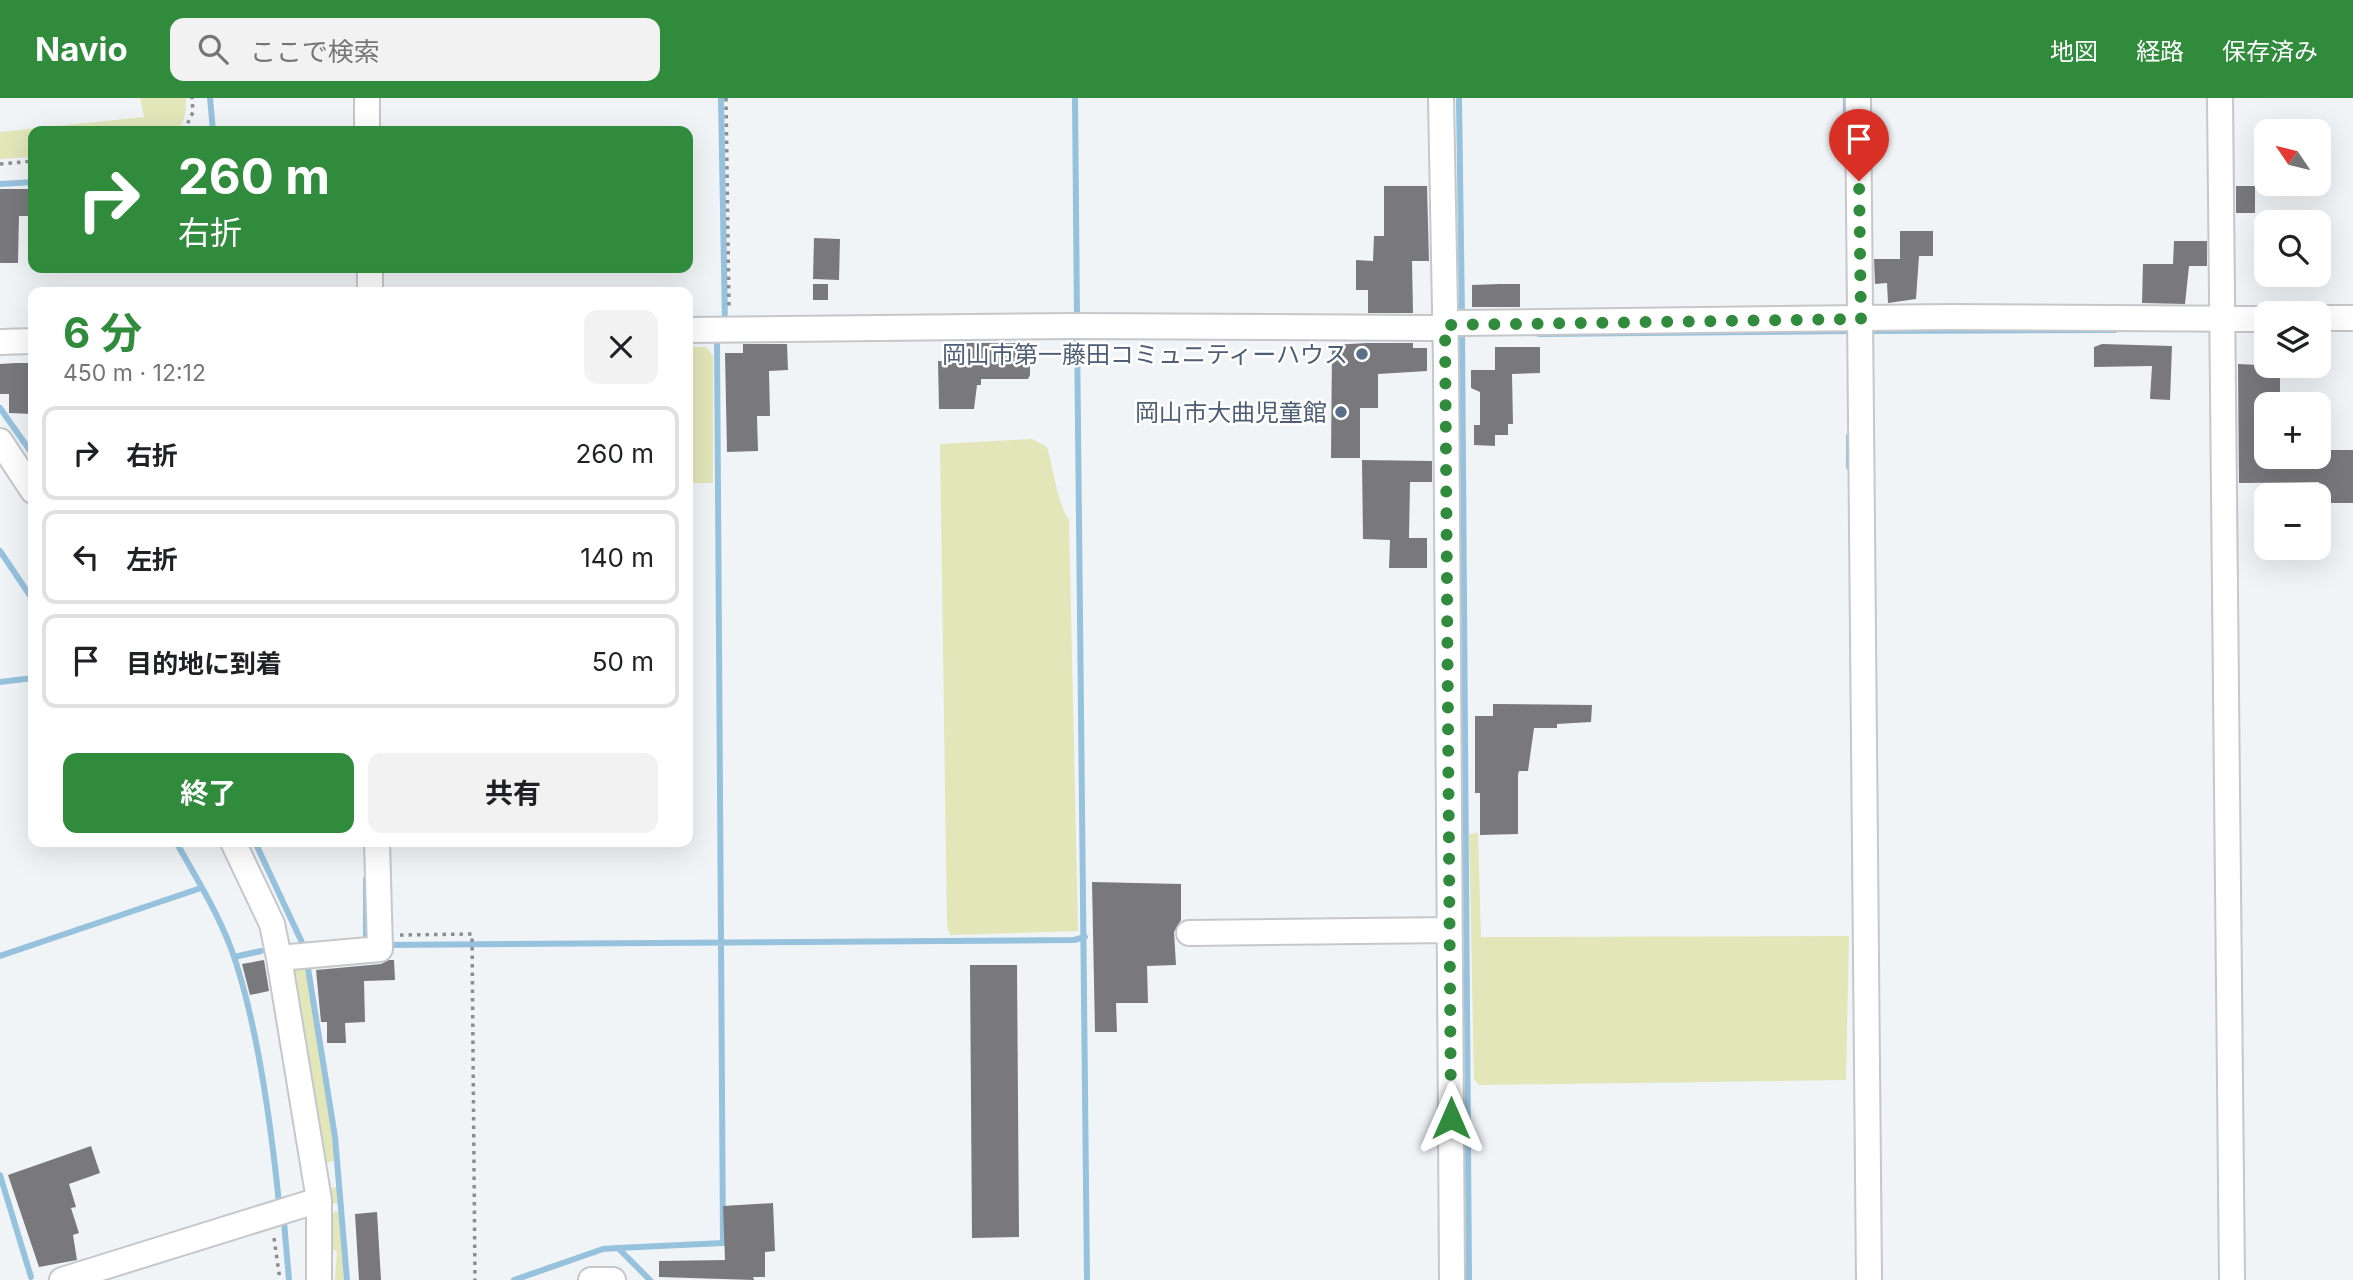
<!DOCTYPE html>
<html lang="ja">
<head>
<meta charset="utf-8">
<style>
  body { margin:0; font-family:Inter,"Noto Sans JP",sans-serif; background:#f2f2f2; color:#202124; height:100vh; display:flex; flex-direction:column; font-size:26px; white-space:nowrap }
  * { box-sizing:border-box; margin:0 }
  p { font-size:23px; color:#757577 }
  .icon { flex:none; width:38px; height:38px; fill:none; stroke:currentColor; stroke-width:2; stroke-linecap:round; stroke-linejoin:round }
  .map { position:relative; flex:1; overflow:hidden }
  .drawer { position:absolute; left:28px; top:189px; width:665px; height:560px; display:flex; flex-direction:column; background:#fff; border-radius:14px; box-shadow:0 7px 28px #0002 }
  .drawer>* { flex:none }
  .hud { position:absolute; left:28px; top:28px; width:665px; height:147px; border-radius:14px; box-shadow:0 7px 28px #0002; background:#308b3d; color:#fff; overflow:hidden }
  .needle { width:46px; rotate:305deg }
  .controls { position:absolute; left:2254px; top:21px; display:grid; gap:14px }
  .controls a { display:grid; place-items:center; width:77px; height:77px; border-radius:14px; background:#fff; box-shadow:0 7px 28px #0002; font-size:35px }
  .pin { position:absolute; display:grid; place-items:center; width:60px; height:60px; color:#fff; margin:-72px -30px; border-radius:50% 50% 50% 0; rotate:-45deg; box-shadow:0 0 7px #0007 }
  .pin .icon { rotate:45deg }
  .me { position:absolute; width:77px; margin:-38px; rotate:0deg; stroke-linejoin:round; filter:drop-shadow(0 0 5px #0008) }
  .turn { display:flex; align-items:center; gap:24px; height:147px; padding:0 35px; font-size:32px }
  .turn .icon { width:91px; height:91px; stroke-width:2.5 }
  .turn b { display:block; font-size:49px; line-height:60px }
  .round { display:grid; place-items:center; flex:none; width:74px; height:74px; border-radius:14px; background:#f2f2f2 }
  .overview { display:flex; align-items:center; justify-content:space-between; height:119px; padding:0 35px }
  h1 { font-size:42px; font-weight:700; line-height:52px; color:#308b3d }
  .action { display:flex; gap:14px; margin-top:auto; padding:14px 35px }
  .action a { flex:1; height:80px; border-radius:14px; background:#308b3d; color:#fff; font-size:28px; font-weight:700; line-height:80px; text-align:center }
  .action a+a { background:#f2f2f2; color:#202124 }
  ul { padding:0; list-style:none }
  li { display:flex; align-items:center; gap:21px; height:94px; margin:0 14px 10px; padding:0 21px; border:4px solid #e0e0e0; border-radius:14px }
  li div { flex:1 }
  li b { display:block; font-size:26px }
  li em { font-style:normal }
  header { display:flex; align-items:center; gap:42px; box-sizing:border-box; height:98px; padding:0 35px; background:#308b3d; color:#fff }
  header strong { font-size:33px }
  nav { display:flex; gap:38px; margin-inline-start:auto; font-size:24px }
  .search { width:490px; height:63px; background:#f2f2f2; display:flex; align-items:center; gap:18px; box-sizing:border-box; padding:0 24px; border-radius:14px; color:#757577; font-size:26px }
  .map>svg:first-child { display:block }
  .green { fill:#e2e6b9; fill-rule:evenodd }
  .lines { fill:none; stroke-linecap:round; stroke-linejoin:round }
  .stream { stroke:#97c2dd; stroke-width:6 }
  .building { fill:#79797d }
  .minor-casing { stroke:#c5c7cb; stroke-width:28 }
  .path { stroke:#8b8d8f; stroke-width:3.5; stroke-dasharray:3.5 5; stroke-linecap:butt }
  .minor { stroke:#fff; stroke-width:24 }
  .route { stroke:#308b3d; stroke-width:12; stroke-dasharray:0 21.6 }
  .service-dot { fill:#5c6f8a; stroke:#fff; stroke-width:2.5 }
  .labels { text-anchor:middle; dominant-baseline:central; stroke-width:5; stroke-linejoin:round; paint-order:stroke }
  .service-label { font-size:24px; fill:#4e5e75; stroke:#fff; text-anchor:end }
</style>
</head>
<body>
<header>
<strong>Navio</strong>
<div class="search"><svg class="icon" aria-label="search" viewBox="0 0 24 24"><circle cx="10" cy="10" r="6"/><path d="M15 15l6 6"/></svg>ここで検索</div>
<nav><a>地図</a><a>経路</a><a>保存済み</a></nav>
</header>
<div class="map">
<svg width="2353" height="1182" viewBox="0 0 2353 1182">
  <rect width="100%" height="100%" fill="#f1f4f7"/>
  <!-- green -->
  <path class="green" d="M 140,0 L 186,0 C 186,13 186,24 176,33 L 33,33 L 33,59 L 0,61 L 0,34 L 144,19 Z
    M 688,249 L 706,249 L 713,258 L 713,385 L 688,385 Z
    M 1032,341 L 1047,349 C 1053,370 1058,407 1069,422 L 1078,833 L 950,837 L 947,827 L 940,346 Z
    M 1478,735 L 1481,839 L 1849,838 L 1846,982 L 1479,987 L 1474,981 L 1469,736 Z
    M 306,862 L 341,1100 L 340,1105 L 328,1106 L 292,864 ZM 335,1063 L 337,1089 L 326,1091 L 323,1065 Z
    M 336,1113 L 340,1116 L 344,1182 L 335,1182 L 337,1153 L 328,1150 L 327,1119 Z"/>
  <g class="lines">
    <!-- stream -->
    <path class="stream" d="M 210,0 L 213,33
      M 721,0 L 725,226
      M 1075,0 L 1077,222
      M 1459,0 L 1462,219
      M 1846,0 L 1846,37
      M 0,86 L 33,84
      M 1462,229 L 1469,1182
      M 1077,233 L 1087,1182
      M 1869,233 L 2115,232
      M 1539,236 L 1852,233
      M 0,310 L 33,357
      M 1849,338 L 1849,369
      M 0,453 L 33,502
      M 0,584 L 33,580
      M 176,744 C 196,779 218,815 232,853 C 258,926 271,1027 279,1105
      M 255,744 L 306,853
      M 366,846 L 366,781
      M 386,847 L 1074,842 L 1085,839
      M 0,858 L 201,790
      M 234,859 L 261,853
      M 307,864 L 335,1039 L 347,1182
      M 0,1077 L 31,1179
      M 284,1124 L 289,1182
      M 618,1150 L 723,1145 L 717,243
      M 514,1182 L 603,1151 L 618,1150 L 650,1182"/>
  </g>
  <!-- building -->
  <path class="building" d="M 1384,88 L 1427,88 L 1429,163 L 1412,163 L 1413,215 L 1368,215 L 1368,192 L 1356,192 L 1356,162 L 1373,163 L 1374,138 L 1384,138 Z
    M 2236,88 L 2255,88 L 2255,115 L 2236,115 Z
    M 0,91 L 33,91 L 33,118 L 19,118 L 18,165 L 0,165 Z
    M 1900,133 L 1933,133 L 1933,158 L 1919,158 L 1916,201 L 1888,205 L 1887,185 L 1875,186 L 1874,161 L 1900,161 Z
    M 814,140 L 840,141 L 839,182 L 813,181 Z
    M 2174,143 L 2207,143 L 2207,168 L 2189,168 L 2185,206 L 2142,205 L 2143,166 L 2173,166 Z
    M 813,186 L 828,186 L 828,202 L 813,202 Z
    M 1500,186 L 1520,186 L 1520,209 L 1472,209 L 1472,187 Z
    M 953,245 L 1030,245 L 1030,277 L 1028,281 L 981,281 L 981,287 L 977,287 L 974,311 L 939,311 L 938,263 L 954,263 Z
    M 1367,245 L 1413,245 L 1413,250 L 1427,250 L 1427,273 L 1378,276 L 1378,310 L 1360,310 L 1360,360 L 1331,360 L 1332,247 Z
    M 743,246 L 787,246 L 788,272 L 769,273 L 770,318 L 757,318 L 758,353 L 727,354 L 725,255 L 743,255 Z
    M 2102,246 L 2172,248 L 2170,302 L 2150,301 L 2152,268 L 2094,269 L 2094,249 Z
    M 1495,249 L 1540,249 L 1540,275 L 1512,276 L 1513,326 L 1508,326 L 1508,337 L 1495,337 L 1495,348 L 1474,347 L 1474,327 L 1480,327 L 1480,294 L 1471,290 L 1471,272 L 1495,272 Z
    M 16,265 L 33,265 L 33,316 L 9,315 L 9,296 L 0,296 L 0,266 Z
    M 2238,266 L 2280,268 L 2280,306 L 2266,306 L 2266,359 L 2319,359 L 2319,352 L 2353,352 L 2353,405 L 2319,405 L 2319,384 L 2239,385 Z
    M 1362,362 L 1432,363 L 1432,384 L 1410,384 L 1409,440 L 1427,440 L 1427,470 L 1389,470 L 1390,442 L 1363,441 Z
    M 1493,606 L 1592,607 L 1591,624 L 1557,626 L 1557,630 L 1534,630 L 1528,673 L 1519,673 L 1518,677 L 1518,736 L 1480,737 L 1480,695 L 1475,695 L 1475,618 L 1493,618 Z
    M 1092,784 L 1181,786 L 1181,822 L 1174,834 L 1176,867 L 1147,868 L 1148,905 L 1116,905 L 1117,934 L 1095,934 Z
    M 264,862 L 269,893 L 250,897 L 242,866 Z
    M 389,862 L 394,862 L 395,882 L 364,883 L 365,924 L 345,925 L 346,945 L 327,945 L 327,924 L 321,924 L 316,872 L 381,866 Z
    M 970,867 L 1017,867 L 1019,1139 L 972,1140 Z
    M 91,1048 L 100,1075 L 69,1086 L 76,1109 L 71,1110 L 79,1135 L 73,1137 L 77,1162 L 39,1169 L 8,1077 Z
    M 773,1105 L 775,1153 L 765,1154 L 765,1179 L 753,1179 L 754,1182 L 659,1179 L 659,1163 L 725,1162 L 723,1108 Z
    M 377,1114 L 381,1182 L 359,1182 L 355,1116 Z"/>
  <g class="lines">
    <!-- minor casing -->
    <g class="minor-casing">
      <path id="minor" d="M 367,0 L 367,33
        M 1441,0 L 1446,265 L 1452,1182
        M 1858,0 L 1869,1182
        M 2220,0 L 2232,1182
        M 370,170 L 370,194
        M 2319,220 L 2353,220
        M 688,232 L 1075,228 L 1433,230 L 1456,225 L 1949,219 L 2266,221
        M 0,244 L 33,243
        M 0,343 L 33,393
        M 233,744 L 272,826 L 279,860 L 319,1102 L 319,1182
        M 1189,835 L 1449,832
        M 279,860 L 380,851 L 377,744
        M 62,1182 L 319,1102
        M 591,1182 L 613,1182"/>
    </g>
    <!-- path -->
    <path class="path" d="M 726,0 L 729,211
      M 184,33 L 193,14 L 192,0
      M 0,66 L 33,63
      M 400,837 L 472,836 L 475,1182
      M 274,1140 L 280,1182"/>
    <!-- minor -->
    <use href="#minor" class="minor"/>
  </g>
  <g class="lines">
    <!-- route -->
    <path class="route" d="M 1451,1020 L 1445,227 L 1861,221 L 1859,83"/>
  </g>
  <!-- markers -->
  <g class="service-dot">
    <circle cx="1362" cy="256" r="7"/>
    <circle cx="1341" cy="314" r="7"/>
  </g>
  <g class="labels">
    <!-- service labels -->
    <g class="service-label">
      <text x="1348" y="256">岡山市第一藤田コミュニティーハウス</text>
      <text x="1327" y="314">岡山市大曲児童館</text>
    </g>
  </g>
</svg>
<div class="controls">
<a><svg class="needle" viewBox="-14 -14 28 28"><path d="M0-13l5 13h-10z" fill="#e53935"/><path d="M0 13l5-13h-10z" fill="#757577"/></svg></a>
<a><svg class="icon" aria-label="search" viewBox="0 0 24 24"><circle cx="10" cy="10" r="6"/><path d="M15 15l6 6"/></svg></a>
<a><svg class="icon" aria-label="layers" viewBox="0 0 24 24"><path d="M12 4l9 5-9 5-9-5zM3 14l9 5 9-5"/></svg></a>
<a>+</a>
<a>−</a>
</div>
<div class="pin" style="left:1859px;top:83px;background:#d93025"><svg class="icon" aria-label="arrive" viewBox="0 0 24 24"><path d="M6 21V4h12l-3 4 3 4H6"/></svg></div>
<svg class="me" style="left:1451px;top:1020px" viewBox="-20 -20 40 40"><path d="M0-17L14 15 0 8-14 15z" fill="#308b3d" stroke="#fff" stroke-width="4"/></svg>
<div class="hud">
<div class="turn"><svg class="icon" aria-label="right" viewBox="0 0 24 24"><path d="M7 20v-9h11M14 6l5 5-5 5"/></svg><div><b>260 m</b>右折</div></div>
</div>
<section class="drawer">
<div class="overview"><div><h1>6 分</h1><p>450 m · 12:12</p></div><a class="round"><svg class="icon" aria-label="close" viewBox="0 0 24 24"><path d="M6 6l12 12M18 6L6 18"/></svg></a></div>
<ul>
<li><svg class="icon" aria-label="right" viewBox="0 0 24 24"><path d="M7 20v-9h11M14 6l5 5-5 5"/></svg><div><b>右折</b></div><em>260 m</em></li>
<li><svg class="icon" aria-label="left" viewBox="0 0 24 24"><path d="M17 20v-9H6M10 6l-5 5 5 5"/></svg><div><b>左折</b></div><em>140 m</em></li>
<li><svg class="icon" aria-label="arrive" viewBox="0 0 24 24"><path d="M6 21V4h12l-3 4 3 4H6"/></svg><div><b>目的地に到着</b></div><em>50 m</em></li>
</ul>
<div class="action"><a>終了</a><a>共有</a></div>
</section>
</div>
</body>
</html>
